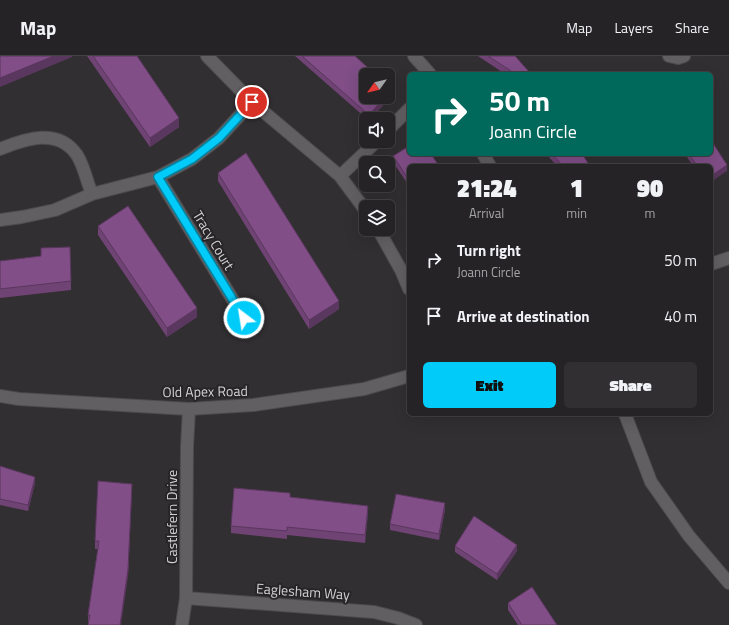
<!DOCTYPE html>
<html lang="en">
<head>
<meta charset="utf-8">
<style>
  body { margin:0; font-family:"Titillium Web",sans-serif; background:#312f32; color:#f1f3f6; height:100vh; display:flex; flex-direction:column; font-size:15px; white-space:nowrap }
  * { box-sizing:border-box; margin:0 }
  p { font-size:13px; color:#a3a4a7 }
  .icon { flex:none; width:22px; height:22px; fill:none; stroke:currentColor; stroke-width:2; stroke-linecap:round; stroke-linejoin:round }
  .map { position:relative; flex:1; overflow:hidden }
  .drawer { position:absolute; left:407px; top:108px; width:306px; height:252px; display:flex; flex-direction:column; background:#252325; border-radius:6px; box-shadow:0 4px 16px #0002,0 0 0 1px #424042 }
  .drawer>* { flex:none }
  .hud { position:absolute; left:407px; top:16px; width:306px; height:84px; border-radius:6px; box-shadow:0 4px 16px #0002,0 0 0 1px #424042; background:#00695c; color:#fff; overflow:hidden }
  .needle { width:26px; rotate:236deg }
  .tools { position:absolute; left:359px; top:12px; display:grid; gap:8px }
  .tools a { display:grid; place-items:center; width:36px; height:36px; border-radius:6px; background:#252325; box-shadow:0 4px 16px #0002,0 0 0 1px #424042; font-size:20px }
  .pin { position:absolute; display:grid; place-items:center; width:34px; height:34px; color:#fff; margin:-17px; border:2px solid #fff; border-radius:50%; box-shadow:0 1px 4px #0007 }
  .me { position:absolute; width:44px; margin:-22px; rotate:329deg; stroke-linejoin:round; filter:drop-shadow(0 0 3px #0008) }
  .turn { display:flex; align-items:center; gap:14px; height:84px; padding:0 16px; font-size:18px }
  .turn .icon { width:52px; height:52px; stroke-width:2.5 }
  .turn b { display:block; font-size:28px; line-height:34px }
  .eta { display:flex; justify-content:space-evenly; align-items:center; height:68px; text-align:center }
  .eta b { font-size:24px; font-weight:800; line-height:28px }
  .action { display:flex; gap:8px; margin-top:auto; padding:8px 16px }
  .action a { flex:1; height:46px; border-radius:6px; background:#01cbf9; color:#111; font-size:16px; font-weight:800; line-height:46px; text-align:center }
  .action a+a { background:#312f32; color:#f1f3f6 }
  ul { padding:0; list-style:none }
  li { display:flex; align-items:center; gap:12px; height:56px; padding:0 16px }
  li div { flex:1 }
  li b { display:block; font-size:15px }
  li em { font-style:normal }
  header { display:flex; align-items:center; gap:24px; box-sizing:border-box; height:56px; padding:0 20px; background:#252325; border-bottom:1px solid #424042 }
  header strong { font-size:19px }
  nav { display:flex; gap:22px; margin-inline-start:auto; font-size:14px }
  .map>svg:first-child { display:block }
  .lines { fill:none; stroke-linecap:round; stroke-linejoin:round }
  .lane-casing { stroke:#4d4b4d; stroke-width:14 }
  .street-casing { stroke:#4d4b4d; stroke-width:14 }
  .secondary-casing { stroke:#4d4b4d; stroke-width:14 }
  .lane { stroke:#615f62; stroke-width:12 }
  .street { stroke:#615f62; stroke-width:12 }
  .secondary { stroke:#615f62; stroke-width:12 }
  .wall { fill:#6f4374 }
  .shaded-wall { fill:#5a375e }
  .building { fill:#814e87; stroke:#5a375e }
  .route-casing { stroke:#0184a2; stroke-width:10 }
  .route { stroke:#01cbf9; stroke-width:7 }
  .labels { text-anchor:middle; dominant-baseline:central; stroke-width:4; stroke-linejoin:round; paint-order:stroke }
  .street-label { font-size:14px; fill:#d2d0d2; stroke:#272528 }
</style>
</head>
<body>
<header>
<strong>Map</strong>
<nav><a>Map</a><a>Layers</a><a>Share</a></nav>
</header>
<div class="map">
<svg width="729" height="569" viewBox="0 0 729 569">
  <rect width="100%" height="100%" fill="#312f31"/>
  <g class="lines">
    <!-- lane casing -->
    <g class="lane-casing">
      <path id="lane" d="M 625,358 L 651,426 L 689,480 L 729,527"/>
    </g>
    <!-- street casing -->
    <g class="street-casing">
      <path id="street" d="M 207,0 L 252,46 L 340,120 L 366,155
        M 414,0 L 430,18
        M 669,0 L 678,2 L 684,0
        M 388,74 L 409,53
        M 0,93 C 25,83 58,71 77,99 C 84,110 87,126 92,138
        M 483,98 L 490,110
        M 340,120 L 377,85
        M 158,121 L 244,262
        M 0,164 L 22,161 L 55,154 L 92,138 L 158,121 L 192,103 L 219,82 L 252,46
        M 378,173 L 401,214 L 409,233
        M 186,542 L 374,556 L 398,562 L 416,569
        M 182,569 L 186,542 L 187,391 L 189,353"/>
    </g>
    <!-- secondary casing -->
    <g class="secondary-casing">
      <path id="secondary" d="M 711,208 L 729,202
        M 0,340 L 19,343 L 189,353 L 253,349 L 364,333 L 409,320"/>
    </g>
    <!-- lane -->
    <use href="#lane" class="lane"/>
    <!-- street -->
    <use href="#street" class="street"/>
    <!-- secondary -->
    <use href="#secondary" class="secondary"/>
  </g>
  <!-- wall -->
  <path class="wall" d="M 87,0 L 137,0 L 179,71 L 150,91 Z
    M 295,0 L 355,0 L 392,39 L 371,63 L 367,63 Z
    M 478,0 L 515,0 L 531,18 L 505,18 Z
    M 546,98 L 582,98 L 590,110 L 557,110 Z
    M 685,98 L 711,98 L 727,115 L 711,110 L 693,110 Z
    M 393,100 L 409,110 L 409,130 L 393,106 Z
    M 218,117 L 339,253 L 309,273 L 218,125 Z
    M 98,170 L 197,261 L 167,281 L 98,179 Z
    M 0,205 L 71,225 L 71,234 L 0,242 Z
    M 0,410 L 35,427 L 28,455 L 0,449 Z
    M 132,435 L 128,521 L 88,567 L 88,559 L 98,493 L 95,493 L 95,485 Z
    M 290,442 L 368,457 L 365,487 L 287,479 L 287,483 L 231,477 L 231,470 Z
    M 445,454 L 439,484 L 390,474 L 390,468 Z
    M 455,490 L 517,495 L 497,524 L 455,496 Z
    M 508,547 L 557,569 L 518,569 L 508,554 Z"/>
  <!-- shaded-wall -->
  <path class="shaded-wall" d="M 54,0 L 72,0 L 72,1 L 0,31 L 0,22 Z
    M 392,33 L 392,39 L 371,63 L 369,63 L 369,59 L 385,41 L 388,41 L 388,37 Z
    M 179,62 L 179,71 L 150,91 L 150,82 Z
    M 727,109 L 727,115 L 711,126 L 711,120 Z
    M 339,245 L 339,253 L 309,273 L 309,264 Z
    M 197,252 L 197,261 L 167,281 L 167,272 Z
    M 35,421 L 35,427 L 28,455 L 28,449 Z
    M 132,428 L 128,521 L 121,569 L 120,569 Z
    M 445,447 L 445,454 L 439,484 L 439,478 Z
    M 368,450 L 368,457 L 365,487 L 365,479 Z
    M 517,489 L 517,495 L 497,524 L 497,518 Z"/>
  <!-- building -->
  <path class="building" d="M 0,0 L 54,0 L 0,22 Z
    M 93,0 L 137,0 L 179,62 L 150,82 Z
    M 302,0 L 355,0 L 376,19 L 366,19 L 366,41 L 385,41 L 369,59 Z
    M 488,0 L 515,0 L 531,18 L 508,18 L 511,15 Z
    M 388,29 L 392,33 L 388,37 Z
    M 711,84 L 727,109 L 711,120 L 711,110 L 697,110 L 689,98 L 711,98 Z
    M 409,90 L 409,98 L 431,98 L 439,110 L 409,110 L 409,124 L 393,100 Z
    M 246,97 L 339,245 L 309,264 L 218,117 Z
    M 552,98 L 582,98 L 590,110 L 563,110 Z
    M 128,150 L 197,252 L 167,272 L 98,170 Z
    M 70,191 L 71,225 L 0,233 L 0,205 L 41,200 L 41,192 Z
    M 0,410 L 35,421 L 28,449 L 0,443 Z
    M 98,425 L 132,428 L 128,513 L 120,569 L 88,569 L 90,559 L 88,559 L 99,485 L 95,485 Z
    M 234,432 L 290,437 L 290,441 L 368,450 L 365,479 L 287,471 L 287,475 L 231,470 Z
    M 396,438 L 445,447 L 439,478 L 390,468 Z
    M 474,460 L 517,489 L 497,518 L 455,490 Z
    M 532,531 L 557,569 L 522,569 L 508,547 Z"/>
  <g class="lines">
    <!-- route casing -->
    <g class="route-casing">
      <path id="route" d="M 244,262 L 158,121 L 192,103 L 219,82 L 252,46"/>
    </g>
    <!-- route -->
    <use href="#route" class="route"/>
  </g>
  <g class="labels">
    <!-- street labels -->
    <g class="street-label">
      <text transform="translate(214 184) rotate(59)">Tracy Court</text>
      <text transform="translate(205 335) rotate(-1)">Old Apex Road</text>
      <text transform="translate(171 461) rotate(-90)">Castlefern Drive</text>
      <text transform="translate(303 535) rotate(4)">Eaglesham Way</text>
    </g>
  </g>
</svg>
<div class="tools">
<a><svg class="needle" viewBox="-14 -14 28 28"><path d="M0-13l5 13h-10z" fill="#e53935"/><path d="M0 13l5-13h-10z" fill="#a3a4a7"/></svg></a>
<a><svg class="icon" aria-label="sound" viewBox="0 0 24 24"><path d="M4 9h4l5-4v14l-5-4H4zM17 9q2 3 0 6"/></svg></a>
<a><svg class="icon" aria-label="search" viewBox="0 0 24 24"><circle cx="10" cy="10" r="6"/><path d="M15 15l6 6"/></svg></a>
<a><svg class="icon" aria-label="layers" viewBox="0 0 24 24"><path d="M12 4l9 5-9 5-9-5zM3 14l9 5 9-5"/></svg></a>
</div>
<div class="pin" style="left:252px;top:46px;background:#d93025"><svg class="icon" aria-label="arrive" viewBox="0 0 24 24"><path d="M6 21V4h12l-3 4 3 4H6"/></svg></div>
<svg class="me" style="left:244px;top:262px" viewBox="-20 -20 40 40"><circle r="17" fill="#01cbf9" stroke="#fff" stroke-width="3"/><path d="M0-11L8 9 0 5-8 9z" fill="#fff"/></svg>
<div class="hud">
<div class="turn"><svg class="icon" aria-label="right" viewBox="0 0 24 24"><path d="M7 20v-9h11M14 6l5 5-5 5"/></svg><div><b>50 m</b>Joann Circle</div></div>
</div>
<section class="drawer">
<div class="eta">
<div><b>21:24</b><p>Arrival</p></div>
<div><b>1</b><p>min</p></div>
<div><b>90</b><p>m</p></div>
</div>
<ul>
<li><svg class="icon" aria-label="right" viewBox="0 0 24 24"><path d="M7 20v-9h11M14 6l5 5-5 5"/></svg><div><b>Turn right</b><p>Joann Circle</p></div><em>50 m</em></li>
<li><svg class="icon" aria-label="arrive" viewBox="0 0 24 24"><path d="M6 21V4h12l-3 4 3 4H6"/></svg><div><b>Arrive at destination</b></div><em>40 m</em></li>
</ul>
<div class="action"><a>Exit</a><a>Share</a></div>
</section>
</div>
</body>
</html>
